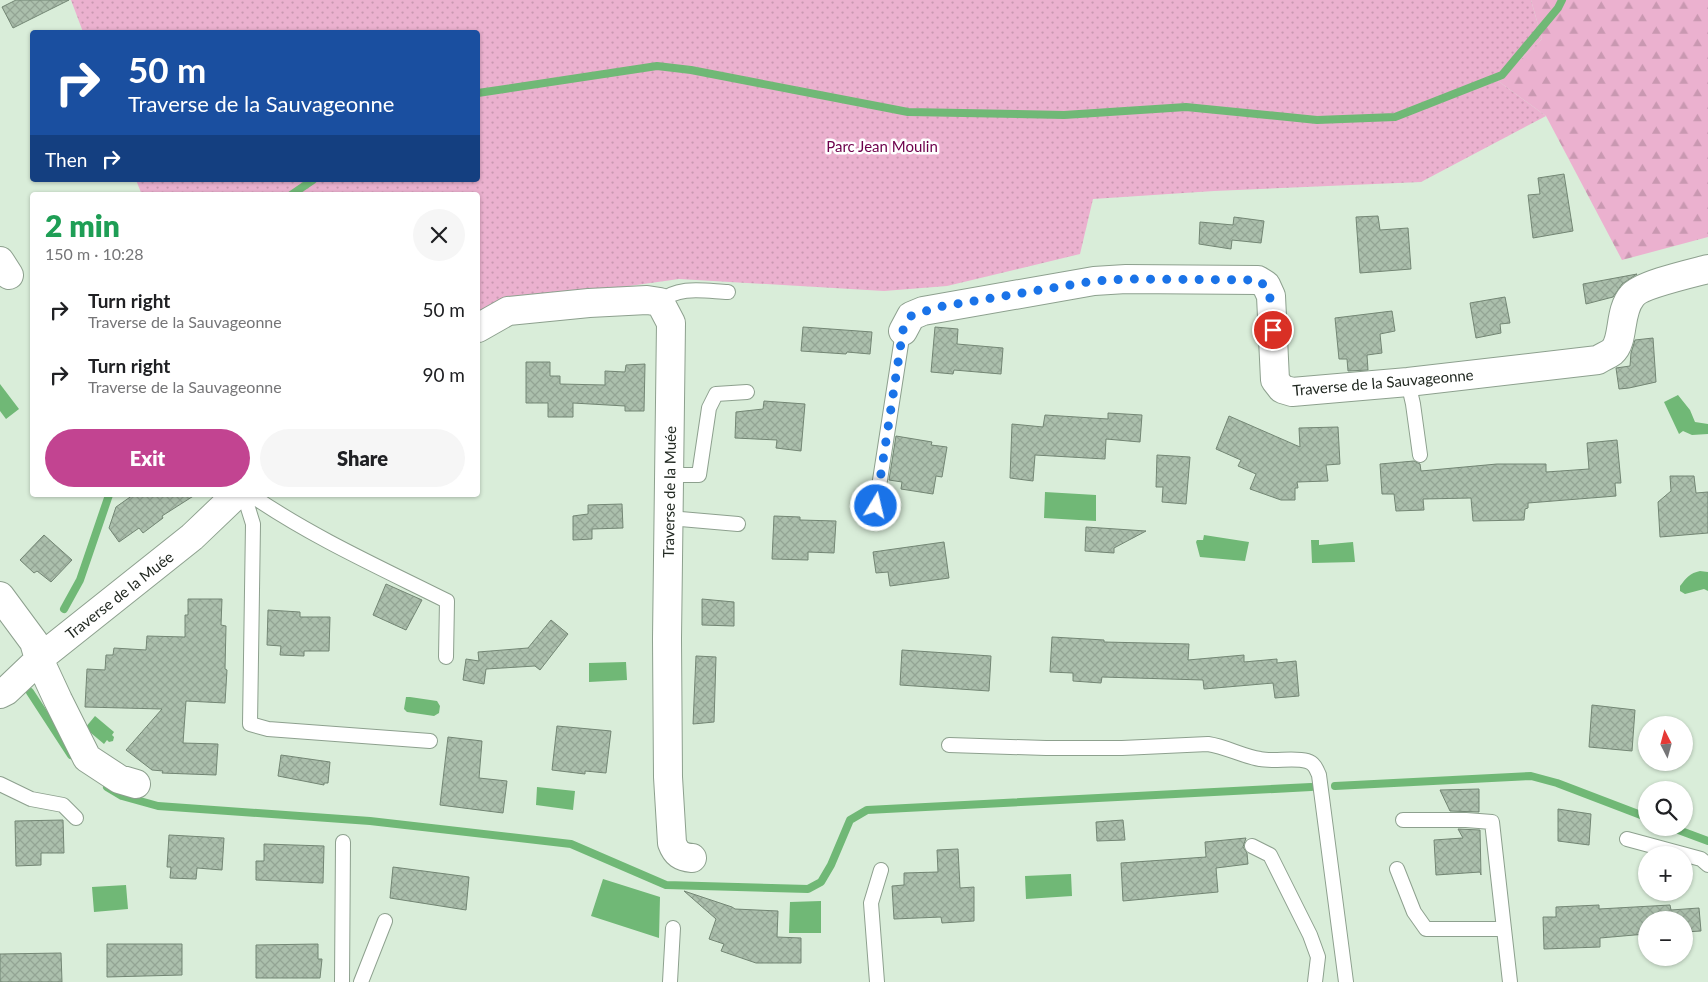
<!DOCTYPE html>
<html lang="en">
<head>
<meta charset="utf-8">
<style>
  body { margin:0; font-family:Lato,sans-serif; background:#f6f6f6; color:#202124; height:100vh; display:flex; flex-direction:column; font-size:19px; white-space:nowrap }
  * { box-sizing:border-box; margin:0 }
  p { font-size:16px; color:#757577 }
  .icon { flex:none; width:28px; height:28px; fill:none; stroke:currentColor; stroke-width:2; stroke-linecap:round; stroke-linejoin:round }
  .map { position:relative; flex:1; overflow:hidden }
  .details { position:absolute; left:30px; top:192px; width:450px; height:305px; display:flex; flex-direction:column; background:#fff; border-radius:5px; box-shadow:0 1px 4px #0004 }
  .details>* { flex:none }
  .top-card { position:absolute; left:30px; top:30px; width:450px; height:152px; border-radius:5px; box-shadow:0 1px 4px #0004; background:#1a4fa0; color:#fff; overflow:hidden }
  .needle { width:32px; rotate:354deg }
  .fabs { position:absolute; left:1638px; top:716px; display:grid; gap:10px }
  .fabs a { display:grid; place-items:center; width:55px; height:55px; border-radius:50%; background:#fff; box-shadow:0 1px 4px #0004; font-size:25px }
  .pin { position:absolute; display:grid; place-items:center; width:42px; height:42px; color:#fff; margin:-21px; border:2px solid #fff; border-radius:50%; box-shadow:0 1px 5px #0007 }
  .me { position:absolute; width:55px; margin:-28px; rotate:9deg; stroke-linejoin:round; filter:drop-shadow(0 0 4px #0008) }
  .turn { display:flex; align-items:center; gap:18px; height:105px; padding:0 15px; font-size:22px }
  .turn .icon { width:65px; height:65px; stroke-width:2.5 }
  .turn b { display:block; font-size:35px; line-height:42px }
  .then { display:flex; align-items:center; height:48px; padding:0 15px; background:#0003; gap:10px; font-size:19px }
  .round { display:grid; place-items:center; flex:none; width:52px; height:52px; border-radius:26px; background:#f6f6f6 }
  .headline { display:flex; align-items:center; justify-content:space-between; height:85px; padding:0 15px }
  h1 { font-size:30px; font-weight:800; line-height:38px; color:#1e9e55 }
  .primary-button { display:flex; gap:10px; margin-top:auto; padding:10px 15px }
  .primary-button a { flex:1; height:58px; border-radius:30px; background:#c24491; color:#fff; font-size:20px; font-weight:800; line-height:58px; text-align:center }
  .primary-button a+a { background:#f6f6f6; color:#202124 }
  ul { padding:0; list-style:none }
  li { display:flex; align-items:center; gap:15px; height:65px; padding:0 15px }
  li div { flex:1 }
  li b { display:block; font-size:19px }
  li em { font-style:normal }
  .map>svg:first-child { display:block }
  .forest { fill:url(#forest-firs) }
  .park { fill:url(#park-dots) }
  .water { fill:#70b876 }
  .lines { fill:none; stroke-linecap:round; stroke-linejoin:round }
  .stream { stroke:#70b876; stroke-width:8 }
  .building { fill:url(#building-cross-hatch); stroke:#738674 }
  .lane-casing { stroke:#8da08e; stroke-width:16 }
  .street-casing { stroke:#8da08e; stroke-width:30 }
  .lane { stroke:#fff; stroke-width:14 }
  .street { stroke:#fff; stroke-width:28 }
  .route { stroke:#1a73e8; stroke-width:9; stroke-dasharray:0 16.2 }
  .labels { text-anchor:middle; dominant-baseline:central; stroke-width:5; stroke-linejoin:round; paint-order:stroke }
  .park-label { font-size:15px; fill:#6d014b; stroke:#fff }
  .street-label { font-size:15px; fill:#212821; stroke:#fff }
</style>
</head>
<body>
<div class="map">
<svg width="1708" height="982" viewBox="0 0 1708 982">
  <defs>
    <pattern id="forest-firs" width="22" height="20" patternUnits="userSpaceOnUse" patternTransform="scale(1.25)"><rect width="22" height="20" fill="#ebb1cf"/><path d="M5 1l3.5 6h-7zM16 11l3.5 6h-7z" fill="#c998b1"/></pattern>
    <pattern id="park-dots" width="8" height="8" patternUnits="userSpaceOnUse" patternTransform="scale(1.25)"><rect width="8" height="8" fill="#ebb1cf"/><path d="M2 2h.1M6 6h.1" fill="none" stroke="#c998b1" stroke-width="1.8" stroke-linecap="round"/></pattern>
    <pattern id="building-cross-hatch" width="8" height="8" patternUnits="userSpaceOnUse" patternTransform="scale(1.25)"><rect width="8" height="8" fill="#abbfac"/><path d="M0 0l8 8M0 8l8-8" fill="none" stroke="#93a494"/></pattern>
  </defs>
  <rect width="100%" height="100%" fill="#d9edd9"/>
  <!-- forest -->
  <path class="forest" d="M 1531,0 L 1708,0 L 1708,237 L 1622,260 L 1546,116 L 1498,81 L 1542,39 Z"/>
  <!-- park -->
  <path class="park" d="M 71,0 L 1531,0 L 1542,39 L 1498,81 L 1546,116 L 1421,182 L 1214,191 L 1093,199 L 1080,254 L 947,286 L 884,291 L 679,279 L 501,304 L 478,317 L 478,195 L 142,195 L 136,180 L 478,180 L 478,32 L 83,32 Z"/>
  <!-- water -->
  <path class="water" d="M 0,384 L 19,409 L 6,419 L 0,411 Z
    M 1678,395 L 1690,410 L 1695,422 L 1708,424 L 1708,434 L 1692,435 L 1683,431 L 1679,434 L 1664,402 Z
    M 1045,492 L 1096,495 L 1096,521 L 1044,518 Z
    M 1204,535 L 1249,542 L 1245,561 L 1200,557 L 1196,542 L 1197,540 L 1203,540 Z
    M 1311,540 L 1319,540 L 1319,545 L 1353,542 L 1355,562 L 1312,563 Z
    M 1700,571 L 1708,572 L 1708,591 L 1704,589 L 1685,594 L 1680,591 L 1680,586 C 1686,578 1690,573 1700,571 Z
    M 626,662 L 627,680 L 589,682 L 589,663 Z
    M 406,697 L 410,697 L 437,701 L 440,706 L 439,713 L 434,716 L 407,712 L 404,709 Z
    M 95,716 L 114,732 L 112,735 L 114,737 L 113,741 L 109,742 L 107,740 L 104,744 L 85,728 Z
    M 537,787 L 575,791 L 573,810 L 536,805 Z
    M 1071,874 L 1072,896 L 1026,899 L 1025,876 Z
    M 603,879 L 660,897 L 659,938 L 591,916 Z
    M 126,885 L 128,909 L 94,912 L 92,887 Z
    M 821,901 L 821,933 L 789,933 L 790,902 Z"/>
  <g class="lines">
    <!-- stream -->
    <path class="stream" d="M 478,93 L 657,66 L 691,70 L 908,112 L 1064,115 L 1186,107 L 1317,120 L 1395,117 L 1502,75 L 1558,8 L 1562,0
      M 291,195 L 313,180
      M 64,609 L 80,580 L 109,495
      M 30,692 L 71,755
      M 1335,786 L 1531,776 L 1557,783 L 1646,817
      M 107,787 L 122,796 L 158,806 L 370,821 L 571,844 L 666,885 L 808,889 L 821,882 L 831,865 L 850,820 L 867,810 L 1311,787
      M 1673,828 L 1708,841"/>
  </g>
  <!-- building -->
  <path class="building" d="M 16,0 L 69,0 L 13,28 L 2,7 Z
    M 1564,174 L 1573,231 L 1533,238 L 1528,195 L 1540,194 L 1538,178 Z
    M 1378,216 L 1380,230 L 1408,228 L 1411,269 L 1360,273 L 1356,217 Z
    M 1234,217 L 1264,221 L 1261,243 L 1232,240 L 1231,249 L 1199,244 L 1200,222 L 1233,225 Z
    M 1637,274 L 1622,284 L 1613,297 L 1586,304 L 1583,284 Z
    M 1505,297 L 1510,323 L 1500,324 L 1501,333 L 1476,338 L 1470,303 Z
    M 1392,311 L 1395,331 L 1380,334 L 1382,353 L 1367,355 L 1368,370 L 1348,371 L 1347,359 L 1339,359 L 1335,318 Z
    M 803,327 L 872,332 L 870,354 L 847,352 L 846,354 L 801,351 Z
    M 935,327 L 958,329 L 957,344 L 1003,348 L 1001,374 L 954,370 L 953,374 L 931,372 Z
    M 1653,338 L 1656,382 L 1629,388 L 1619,389 L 1616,368 L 1630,366 L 1631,353 L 1635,340 Z
    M 526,362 L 550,362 L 550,376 L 560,376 L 560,384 L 605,385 L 605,371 L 625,372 L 626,365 L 645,364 L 644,411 L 625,411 L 625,406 L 573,403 L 573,417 L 548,417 L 548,403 L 526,403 Z
    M 764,401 L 805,404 L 801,451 L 776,448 L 777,440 L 735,438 L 736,412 L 763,409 Z
    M 1108,413 L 1142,415 L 1140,442 L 1106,439 L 1105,459 L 1035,455 L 1033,481 L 1010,478 L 1012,424 L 1043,427 L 1045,415 L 1108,419 Z
    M 1229,416 L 1300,447 L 1299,428 L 1338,427 L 1340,464 L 1326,465 L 1328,481 L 1297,482 L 1298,488 L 1295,488 L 1295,500 L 1281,500 L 1250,489 L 1256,474 L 1238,466 L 1241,460 L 1216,449 Z
    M 896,436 L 932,442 L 931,445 L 947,447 L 942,477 L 936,476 L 933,494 L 901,489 L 902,482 L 889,480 Z
    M 1617,440 L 1621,483 L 1615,483 L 1616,496 L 1528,503 L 1528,508 L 1525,509 L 1524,520 L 1473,521 L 1471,498 L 1423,499 L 1424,510 L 1396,511 L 1394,494 L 1382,494 L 1380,464 L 1414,461 L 1420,464 L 1421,471 L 1497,464 L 1546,464 L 1546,472 L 1589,469 L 1587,443 Z
    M 1157,455 L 1190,457 L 1186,504 L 1162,502 L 1163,487 L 1156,487 Z
    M 1670,476 L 1694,476 L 1696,493 L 1708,492 L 1708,533 L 1660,537 L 1658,502 L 1671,491 Z
    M 133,495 L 195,495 L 162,516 L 163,518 L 143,533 L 139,528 L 119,542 L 109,528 L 116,507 Z
    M 622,504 L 623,528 L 592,529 L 592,539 L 573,540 L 573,516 L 588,514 L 588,505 Z
    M 774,516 L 800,517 L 800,520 L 836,521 L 834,553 L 808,552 L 808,560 L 772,559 Z
    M 1086,527 L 1146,531 L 1114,548 L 1114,553 L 1085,551 Z
    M 44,535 L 72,560 L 51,582 L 37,571 L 34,573 L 20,560 Z
    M 944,542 L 949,578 L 890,586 L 888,572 L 876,573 L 873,552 Z
    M 386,584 L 422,600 L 406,630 L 373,615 Z
    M 188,599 L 222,599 L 221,625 L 226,626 L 225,669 L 227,670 L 225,703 L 186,701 L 183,743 L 218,744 L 216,775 L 162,773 L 163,771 L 152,770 L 126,750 L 162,709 L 85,707 L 87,669 L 105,670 L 106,655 L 113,655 L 114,648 L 146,650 L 147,636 L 185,637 L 185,615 L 188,615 Z
    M 702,599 L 734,602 L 734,626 L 702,625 Z
    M 268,610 L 300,612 L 300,617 L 330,617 L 329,651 L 304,651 L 304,656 L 280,655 L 281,646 L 267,645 Z
    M 551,620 L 568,634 L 540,670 L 535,666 L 486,669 L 484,684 L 463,680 L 466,659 L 479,661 L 478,652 L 528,648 Z
    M 1052,637 L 1104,640 L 1104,642 L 1189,644 L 1188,660 L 1244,655 L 1244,662 L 1277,659 L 1277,663 L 1296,661 L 1299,696 L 1275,698 L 1273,683 L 1204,689 L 1203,680 L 1102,677 L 1101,683 L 1073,681 L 1073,673 L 1050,672 Z
    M 902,650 L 991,656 L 989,691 L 900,685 Z
    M 696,656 L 716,657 L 714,722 L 693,724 Z
    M 1592,705 L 1635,710 L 1632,751 L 1589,747 Z
    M 557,726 L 611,731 L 606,773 L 585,771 L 585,774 L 552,770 Z
    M 448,737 L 482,741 L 479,778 L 507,781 L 503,813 L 440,805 Z
    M 281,755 L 330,762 L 328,783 L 324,783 L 324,785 L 278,776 Z
    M 1479,789 L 1479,812 L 1450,811 L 1440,790 Z
    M 1558,809 L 1591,814 L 1589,845 L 1558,841 Z
    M 63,820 L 64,853 L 41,853 L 41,865 L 16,866 L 15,821 Z
    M 1123,820 L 1125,840 L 1097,841 L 1096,822 Z
    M 1458,829 L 1480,830 L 1481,875 L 1480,872 L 1436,875 L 1434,840 L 1463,838 Z
    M 169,835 L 224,838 L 222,870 L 197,868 L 196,879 L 170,878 L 171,867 L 167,867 Z
    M 1246,838 L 1243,847 L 1247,853 L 1248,864 L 1216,868 L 1218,892 L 1123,901 L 1121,863 L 1206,857 L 1205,842 Z
    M 264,844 L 324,846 L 323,883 L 256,880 L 256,861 L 264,861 Z
    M 958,849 L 960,888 L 974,887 L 974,921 L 942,923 L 941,917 L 894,919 L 892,886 L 904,885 L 904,873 L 938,872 L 937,850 Z
    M 393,867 L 469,877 L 466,910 L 390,898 Z
    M 684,891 L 732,907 L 735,909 L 778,911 L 777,937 L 801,938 L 801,963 L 756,963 L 721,951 L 724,944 L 709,939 L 716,919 Z
    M 1599,905 L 1599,909 L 1670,905 L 1671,910 L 1699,908 L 1701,931 L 1684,932 L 1684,920 L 1646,920 L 1646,934 L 1600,938 L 1600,947 L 1544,949 L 1543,917 L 1556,917 L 1556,907 Z
    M 107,944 L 182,944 L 182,975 L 107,977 Z
    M 318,944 L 318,959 L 322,959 L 320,978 L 256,978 L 256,945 Z
    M 61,953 L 62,982 L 0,982 L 0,954 Z"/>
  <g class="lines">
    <!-- lane casing -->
    <g class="lane-casing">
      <path id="lane" d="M 660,302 C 678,285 705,291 728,292
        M 1408,382 L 1413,404 L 1420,455
        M 669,472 L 683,475 L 699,475 L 709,408 L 716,394 L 747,392
        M 244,495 L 253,524 L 250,724 L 268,729 L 430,741
        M 251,495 C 312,537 381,568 447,601 L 446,657
        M 876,506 L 903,331
        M 669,518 L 738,524
        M 949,745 L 1046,748 L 1122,748 L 1208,744 C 1227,747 1242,756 1260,759 C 1274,762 1294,757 1307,761 C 1314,763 1316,768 1319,775 L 1346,982
        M 0,784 L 31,799 L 63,805 L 76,818
        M 1403,820 L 1466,820 L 1492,822 L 1504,929
        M 1627,839 L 1701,859 L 1708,865
        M 1252,846 L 1270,855 L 1310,935 L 1318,957 L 1315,982
        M 1397,869 L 1414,912 L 1426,929 L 1504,929 L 1510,982
        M 342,982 L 343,842
        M 361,982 L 385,921
        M 670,982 L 673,928
        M 877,982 L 871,903 L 881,870"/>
    </g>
    <!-- street casing -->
    <g class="street-casing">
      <path id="street" d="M 0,261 L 9,275
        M 478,328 L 508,311 L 589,303 L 647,300 L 660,302 L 671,323 L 667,639 L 668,777 L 672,843 C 676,854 681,857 692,858
        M 903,331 L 911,316 L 923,311 L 1094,281 L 1126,279 L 1258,280 L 1266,285 L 1271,296 L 1275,380 L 1282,389 L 1292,392 L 1408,382 L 1598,360 C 1602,357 1608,355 1612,352 C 1625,341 1618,312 1632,296 C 1640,285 1693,273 1708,269
        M 0,596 L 34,642 L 39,659 L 58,700 L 87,758 L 119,779 L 136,784
        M 0,694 L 6,691 L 45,654 L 192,537 L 236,495"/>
    </g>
    <!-- lane -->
    <use href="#lane" class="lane"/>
    <!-- street -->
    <use href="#street" class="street"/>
  </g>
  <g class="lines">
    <!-- route -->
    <path class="route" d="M 876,506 L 903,330 L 911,316 L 938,307 L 1094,281 L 1126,279 L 1258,280 C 1274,291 1271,311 1273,330"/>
  </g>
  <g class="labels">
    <!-- park labels -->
    <g class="park-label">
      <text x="882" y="146">Parc Jean Moulin</text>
    </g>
    <!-- street labels -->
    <g class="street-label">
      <text transform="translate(1383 382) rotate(-5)">Traverse de la Sauvageonne</text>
      <text transform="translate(669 492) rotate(-89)">Traverse de la Muée</text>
      <text transform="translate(119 595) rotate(-38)">Traverse de la Muée</text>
    </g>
  </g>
</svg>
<div class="fabs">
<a><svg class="needle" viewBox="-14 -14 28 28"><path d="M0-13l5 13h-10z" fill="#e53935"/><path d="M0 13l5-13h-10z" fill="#757577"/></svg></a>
<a><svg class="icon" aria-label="search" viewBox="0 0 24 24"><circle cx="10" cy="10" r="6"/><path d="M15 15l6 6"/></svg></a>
<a>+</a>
<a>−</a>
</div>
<div class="pin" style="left:1273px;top:330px;background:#d93025"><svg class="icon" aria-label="arrive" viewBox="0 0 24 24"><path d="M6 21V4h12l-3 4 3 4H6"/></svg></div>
<svg class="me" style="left:876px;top:506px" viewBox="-20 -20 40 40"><circle r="17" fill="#1a73e8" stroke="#fff" stroke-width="3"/><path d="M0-11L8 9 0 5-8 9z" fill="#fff"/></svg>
<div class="top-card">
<div class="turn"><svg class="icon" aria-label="right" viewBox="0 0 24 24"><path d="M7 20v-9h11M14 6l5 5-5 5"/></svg><div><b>50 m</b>Traverse de la Sauvageonne</div></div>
<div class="then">Then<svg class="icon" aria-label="right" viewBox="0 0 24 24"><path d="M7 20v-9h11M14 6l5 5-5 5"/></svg></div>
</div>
<section class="details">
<div class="headline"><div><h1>2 min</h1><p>150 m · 10:28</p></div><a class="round"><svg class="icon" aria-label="close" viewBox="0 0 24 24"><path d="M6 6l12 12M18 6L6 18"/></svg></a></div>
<ul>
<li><svg class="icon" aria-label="right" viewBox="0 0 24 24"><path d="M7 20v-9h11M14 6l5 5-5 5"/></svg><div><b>Turn right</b><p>Traverse de la Sauvageonne</p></div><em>50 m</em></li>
<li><svg class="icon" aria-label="right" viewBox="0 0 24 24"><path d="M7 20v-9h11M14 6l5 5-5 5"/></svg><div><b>Turn right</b><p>Traverse de la Sauvageonne</p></div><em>90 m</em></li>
</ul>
<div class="primary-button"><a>Exit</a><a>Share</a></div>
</section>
</div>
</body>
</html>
